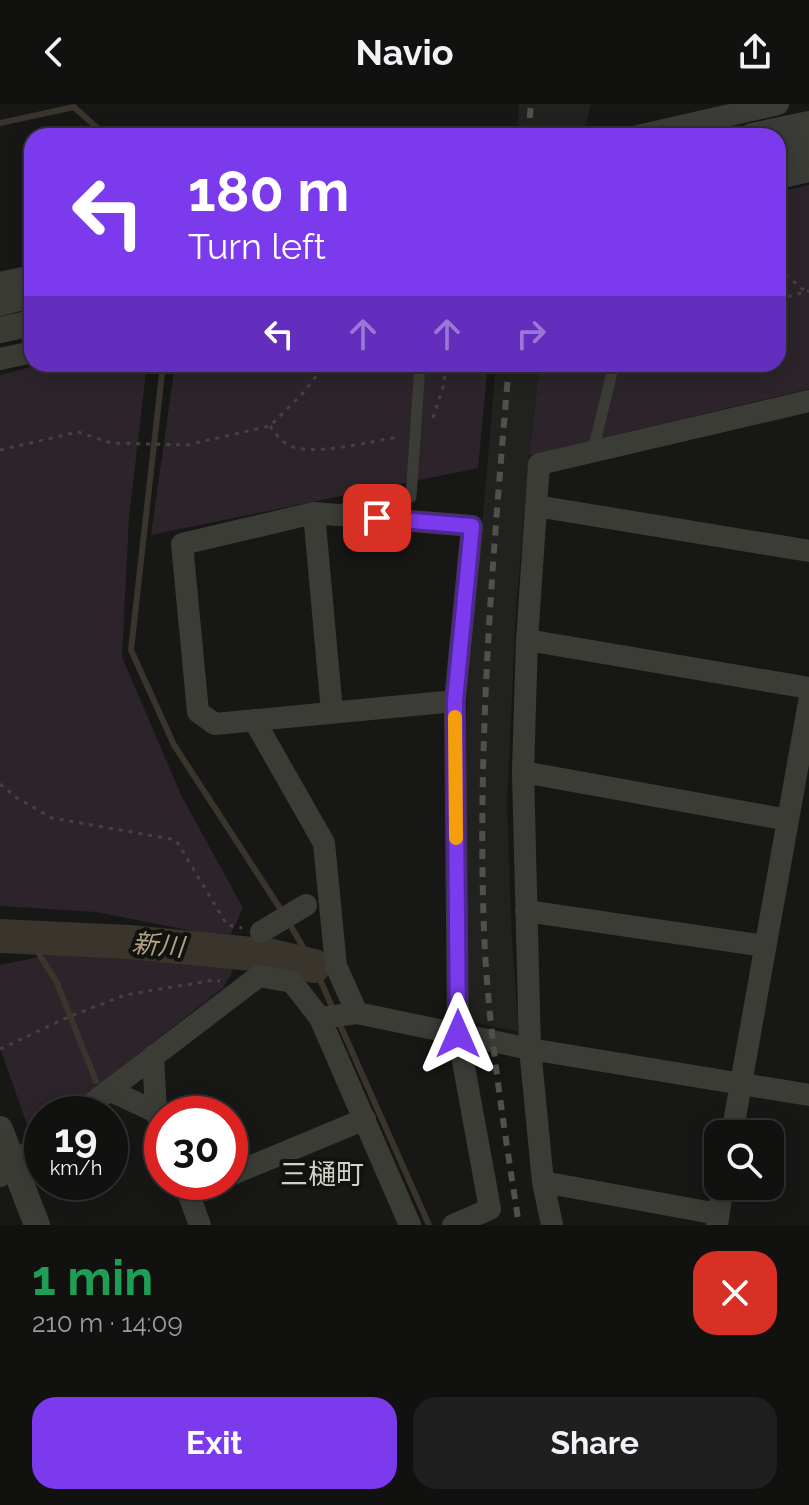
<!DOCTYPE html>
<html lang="en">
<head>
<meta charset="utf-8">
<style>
  body { margin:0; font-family:Raleway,"Noto Sans JP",sans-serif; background:#1e1f1e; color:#f1f3f6; height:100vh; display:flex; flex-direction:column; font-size:30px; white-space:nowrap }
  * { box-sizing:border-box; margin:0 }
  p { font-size:26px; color:#9c9d9f }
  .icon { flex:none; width:44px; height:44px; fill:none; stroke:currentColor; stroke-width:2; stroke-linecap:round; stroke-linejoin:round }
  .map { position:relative; height:1121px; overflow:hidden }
  .side { display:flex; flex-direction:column; background:#111110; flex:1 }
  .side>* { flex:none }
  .guide { position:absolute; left:24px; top:24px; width:762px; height:244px; border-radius:24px; box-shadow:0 4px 20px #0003,0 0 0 2px #303130; background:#7c3aed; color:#fff; overflow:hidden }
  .controls { position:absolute; left:704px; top:1016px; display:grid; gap:16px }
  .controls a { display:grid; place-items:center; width:80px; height:80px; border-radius:16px; background:#111110; box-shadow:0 4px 20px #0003,0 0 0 2px #303130; font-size:40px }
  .speed { position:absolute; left:24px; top:992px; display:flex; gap:16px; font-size:40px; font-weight:700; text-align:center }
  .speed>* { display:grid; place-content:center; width:104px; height:104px; border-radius:50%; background:#111110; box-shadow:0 4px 20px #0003,0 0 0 2px #303130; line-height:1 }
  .speed small { font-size:20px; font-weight:400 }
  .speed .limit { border:12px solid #d22; background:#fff; color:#111 }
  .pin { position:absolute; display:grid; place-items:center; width:68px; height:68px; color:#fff; margin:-34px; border-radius:16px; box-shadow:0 4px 12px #0006 }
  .me { position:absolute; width:88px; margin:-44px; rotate:0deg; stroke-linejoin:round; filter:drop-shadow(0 0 6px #0008) }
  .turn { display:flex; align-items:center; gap:28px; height:168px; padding:0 32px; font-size:36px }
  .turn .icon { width:104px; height:104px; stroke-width:2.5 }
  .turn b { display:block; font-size:56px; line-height:68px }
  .lanes { display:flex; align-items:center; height:76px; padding:0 32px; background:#0003; justify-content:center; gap:40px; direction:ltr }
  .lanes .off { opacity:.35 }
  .round { display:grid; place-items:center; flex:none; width:84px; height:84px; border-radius:24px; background:#1e1f1e }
  .headline { display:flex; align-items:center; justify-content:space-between; height:136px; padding:0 32px }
  h1 { font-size:48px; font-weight:700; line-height:60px; color:#1e9e55 }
  .button { display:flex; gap:16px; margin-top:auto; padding:16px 32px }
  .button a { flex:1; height:92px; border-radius:24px; background:#7c3aed; color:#fff; font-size:32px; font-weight:700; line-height:92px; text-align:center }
  .button a+a { background:#1e1f1e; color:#f1f3f6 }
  header { display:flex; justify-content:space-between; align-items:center; height:104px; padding:0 32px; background:#111110; font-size:36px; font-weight:700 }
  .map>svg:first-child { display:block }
  .built { fill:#21211f }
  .green { fill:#2c242a }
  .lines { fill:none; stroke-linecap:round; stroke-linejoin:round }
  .stream { stroke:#3a352c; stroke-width:6 }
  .river { stroke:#3a352c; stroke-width:34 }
  .path { stroke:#43423d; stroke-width:3; stroke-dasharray:4 6; stroke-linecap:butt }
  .service { stroke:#3c3c37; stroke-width:11 }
  .minor { stroke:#3c3c37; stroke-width:22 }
  .tertiary { stroke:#3c3c37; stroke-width:26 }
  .rail { stroke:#51514a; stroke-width:6; stroke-dasharray:10 8; stroke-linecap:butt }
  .route-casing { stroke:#51269a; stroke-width:20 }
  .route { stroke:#7c3aed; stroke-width:14 }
  .slow { stroke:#f59e0b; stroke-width:14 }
  .labels { text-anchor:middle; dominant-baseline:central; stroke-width:8; stroke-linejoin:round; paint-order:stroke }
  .water-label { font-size:26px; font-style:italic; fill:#afa181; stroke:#121210 }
  .quarter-label { font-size:28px; fill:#d3d2c9; stroke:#121210 }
</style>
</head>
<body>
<header><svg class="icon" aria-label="back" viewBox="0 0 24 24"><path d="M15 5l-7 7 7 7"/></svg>Navio<svg class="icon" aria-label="share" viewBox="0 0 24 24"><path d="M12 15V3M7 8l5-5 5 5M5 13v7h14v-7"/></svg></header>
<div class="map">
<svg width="809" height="1121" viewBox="0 0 809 1121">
  <rect width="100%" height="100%" fill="#171715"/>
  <!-- built -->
  <path class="built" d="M 519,0 L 591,0 L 583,32 L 517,32 Z
    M 496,260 L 540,260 L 529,351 L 516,506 L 507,699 L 512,838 L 519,928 L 467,917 L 467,596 Z"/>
  <!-- green -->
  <path class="green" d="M 809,81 L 809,285 L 529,351 L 540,260 L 778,260 L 778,88 Z
    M 42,260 L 147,260 L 129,413 L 122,553 L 181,691 L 243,804 L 229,834 L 96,808 L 0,802 L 0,271 Z
    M 175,260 L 488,260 L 478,364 L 151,431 Z
    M 60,849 L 150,849 L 222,858 L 233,867 L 223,884 L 61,1010 L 42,1010 L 42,1023 L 29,1026 L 0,944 L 0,861 Z"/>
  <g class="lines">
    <!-- stream -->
    <path class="stream" d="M 0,19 L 74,3 L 106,32
      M 163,260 L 131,546 L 174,641 L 283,809
      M 289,819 L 314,862 L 429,1121
      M 28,832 L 57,879 L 96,977"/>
    <!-- river -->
    <path class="river" d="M 0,832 L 129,838 L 272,852 L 314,862"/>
    <!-- path -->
    <path class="path" d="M 778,164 L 806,188
      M 778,195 L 809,187
      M 630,260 L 665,268 L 680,260
      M 433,314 L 444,280 L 446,260
      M 270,322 C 276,330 282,340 293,343 C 320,351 371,337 400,333
      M 0,346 L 78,328 L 111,339 L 187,341 L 270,322 L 304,288 L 325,260
      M 0,680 L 17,694 L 52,714 L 176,736 L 227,821 L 242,824
      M 0,945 L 66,914 L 125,891 L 214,876 L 220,877"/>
    <!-- service -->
    <path class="service" d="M 593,347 L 614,260
      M 345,404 L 411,393 L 420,260"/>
    <!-- minor -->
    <path class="minor" d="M 638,32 L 778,0
      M 778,74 L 809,67
      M 0,179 L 32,172
      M 0,255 L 32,248
      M 536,402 L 809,447
      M 314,409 L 332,608
      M 527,536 L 809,584
      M 254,616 L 324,739 L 336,862 L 357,909
      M 523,668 L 788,716
      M 526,807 L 765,842
      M 261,828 L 306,801
      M 320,914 L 357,909 L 530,945 L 809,991
      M 153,952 L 156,1008 L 162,1024
      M 109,986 L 156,1008
      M 78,1010 L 259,872 L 292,878 L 320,914 L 410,1121
      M 732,1030 L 809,598
      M 230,1071 L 365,1015
      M 0,1072 L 42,1037
      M 184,1078 L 200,1121
      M 543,1078 L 718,1110
      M 189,1088 L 214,1078
      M 453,1121 L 490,1105 L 458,930 L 455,597 L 472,422 L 314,409 L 182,440 L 198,608 L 215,620 L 455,597
      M 552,1121 L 543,1078 L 530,945 L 523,668 L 527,536 L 539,360 L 809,297
      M 717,1121 L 723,1082"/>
    <!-- tertiary -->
    <path class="tertiary" d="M 752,32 L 809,20
      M 778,50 L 809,43
      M 0,199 L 32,191
      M 0,226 L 32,219
      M 0,1025 L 37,1121"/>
    <!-- rail -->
    <path class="rail" d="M 528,32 L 531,0
      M 509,260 C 493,449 477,637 484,827 C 488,926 504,1023 519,1121"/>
  </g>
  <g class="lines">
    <!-- route casing -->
    <g class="route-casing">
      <path id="route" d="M 377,414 L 472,422 L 455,597 L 458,930"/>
    </g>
    <!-- route -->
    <use href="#route" class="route"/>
    <!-- slow -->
    <path class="slow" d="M 455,613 L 456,734"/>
  </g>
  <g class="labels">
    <!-- water labels -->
    <g class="water-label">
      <text transform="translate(158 841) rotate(5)">新川</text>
    </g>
    <!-- quarter labels -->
    <g class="quarter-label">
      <text x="322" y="1070">三樋町</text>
    </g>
  </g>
</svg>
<div class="controls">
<a><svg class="icon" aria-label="search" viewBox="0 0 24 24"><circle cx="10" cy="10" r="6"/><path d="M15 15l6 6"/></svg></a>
</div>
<div class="speed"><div>19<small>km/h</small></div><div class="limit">30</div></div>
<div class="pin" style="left:377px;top:414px;background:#d93025"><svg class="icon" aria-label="arrive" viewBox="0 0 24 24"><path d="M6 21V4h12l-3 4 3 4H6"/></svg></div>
<svg class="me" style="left:458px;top:930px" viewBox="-20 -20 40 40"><path d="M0-17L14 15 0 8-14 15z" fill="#7c3aed" stroke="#fff" stroke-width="4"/></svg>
<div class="guide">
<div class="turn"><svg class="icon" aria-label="left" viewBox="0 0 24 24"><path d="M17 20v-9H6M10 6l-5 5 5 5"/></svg><div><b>180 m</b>Turn left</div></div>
<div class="lanes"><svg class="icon" aria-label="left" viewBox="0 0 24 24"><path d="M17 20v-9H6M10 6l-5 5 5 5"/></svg><svg class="icon off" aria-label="ahead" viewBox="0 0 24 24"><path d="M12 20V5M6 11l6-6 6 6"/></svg><svg class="icon off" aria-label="ahead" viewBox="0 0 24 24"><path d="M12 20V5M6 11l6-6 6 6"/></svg><svg class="icon off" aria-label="right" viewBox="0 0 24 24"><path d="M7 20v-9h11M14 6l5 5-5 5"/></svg></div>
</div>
</div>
<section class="side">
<div class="headline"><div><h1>1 min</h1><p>210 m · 14:09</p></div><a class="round" style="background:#d93025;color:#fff"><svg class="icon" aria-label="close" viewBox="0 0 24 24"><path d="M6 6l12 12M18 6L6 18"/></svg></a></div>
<div class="button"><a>Exit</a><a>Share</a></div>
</section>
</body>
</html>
